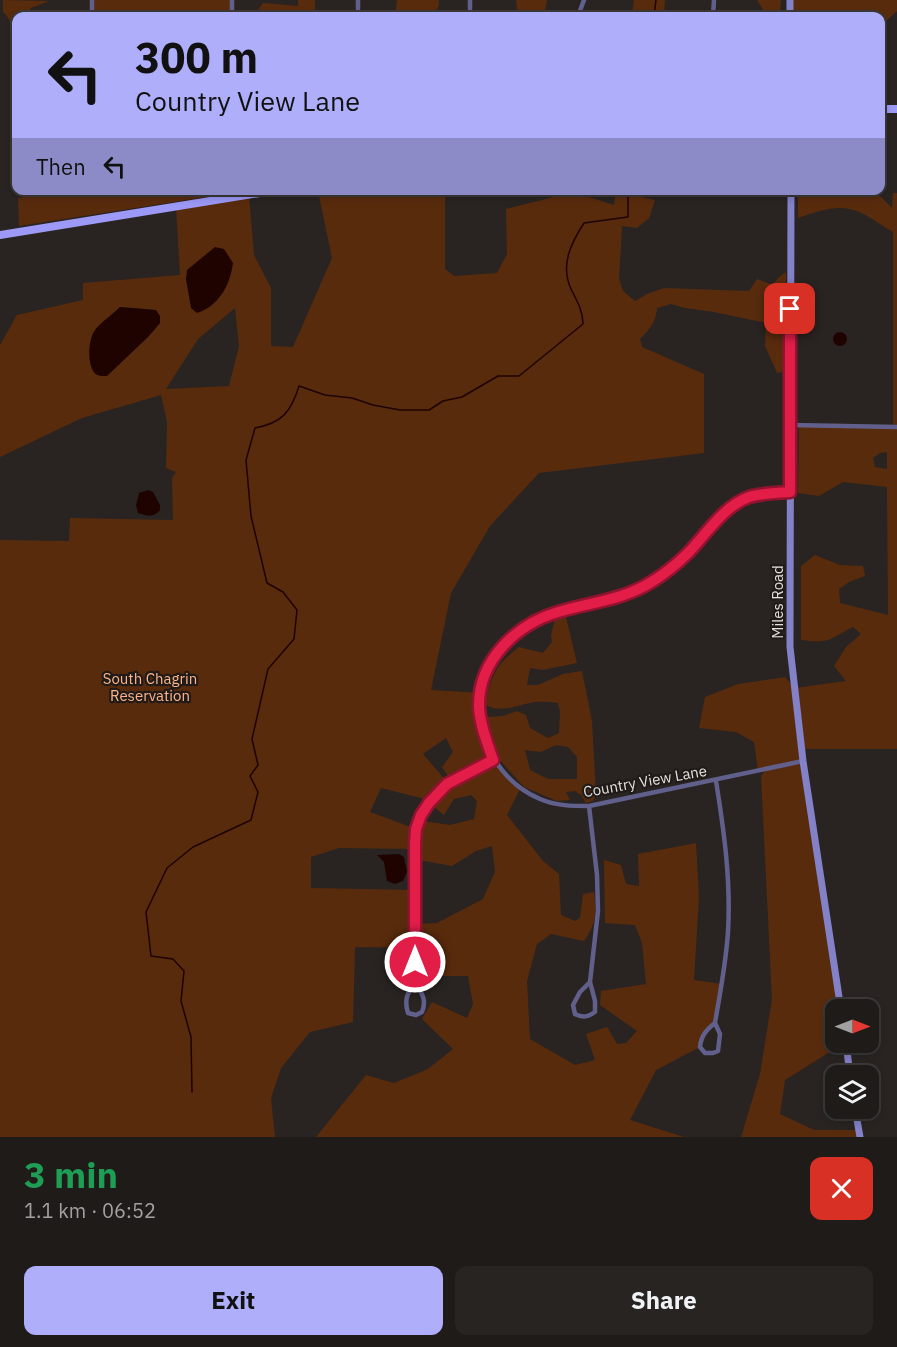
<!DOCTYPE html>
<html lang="en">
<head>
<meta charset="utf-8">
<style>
  body { margin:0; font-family:"IBM Plex Sans",sans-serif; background:#272422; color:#f1f3f6; height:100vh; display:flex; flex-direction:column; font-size:22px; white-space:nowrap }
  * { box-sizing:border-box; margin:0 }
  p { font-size:20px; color:#a1a1a2 }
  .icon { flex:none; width:33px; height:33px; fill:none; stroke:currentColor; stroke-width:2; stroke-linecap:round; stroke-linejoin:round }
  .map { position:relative; height:1137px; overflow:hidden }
  .sheet { display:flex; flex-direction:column; background:#1f1b19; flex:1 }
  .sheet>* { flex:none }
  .top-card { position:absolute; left:12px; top:12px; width:873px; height:183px; border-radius:12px; box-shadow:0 3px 9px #0003,0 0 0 2px #3c3938; background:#afaefa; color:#111; overflow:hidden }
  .needle { width:39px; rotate:90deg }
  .buttons { position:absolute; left:825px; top:999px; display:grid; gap:12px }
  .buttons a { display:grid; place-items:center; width:54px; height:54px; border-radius:12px; background:#1f1b19; box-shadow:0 3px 9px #0003,0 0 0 2px #3c3938; font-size:30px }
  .pin { position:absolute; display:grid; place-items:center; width:51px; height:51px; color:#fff; margin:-26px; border-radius:12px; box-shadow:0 3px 9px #0006 }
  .me { position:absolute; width:66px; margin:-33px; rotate:0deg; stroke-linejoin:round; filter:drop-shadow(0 0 4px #0008) }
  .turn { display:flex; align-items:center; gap:21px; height:126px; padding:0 24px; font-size:27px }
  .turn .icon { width:78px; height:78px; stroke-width:2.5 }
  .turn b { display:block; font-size:42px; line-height:51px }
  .then { display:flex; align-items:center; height:57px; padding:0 24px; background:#0003; gap:12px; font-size:22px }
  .round { display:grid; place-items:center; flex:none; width:63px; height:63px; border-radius:12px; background:#272422 }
  .overview { display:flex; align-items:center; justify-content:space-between; height:102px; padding:0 24px }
  h1 { font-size:36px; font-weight:800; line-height:45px; color:#1e9e55 }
  .primary-button { display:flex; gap:12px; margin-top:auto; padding:12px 24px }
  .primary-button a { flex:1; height:69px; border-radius:12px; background:#afaefa; color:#111; font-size:24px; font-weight:800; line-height:69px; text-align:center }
  .primary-button a+a { background:#272422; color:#f1f3f6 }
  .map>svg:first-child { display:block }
  .green { fill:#592b0d; fill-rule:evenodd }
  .water { fill:#1e0300 }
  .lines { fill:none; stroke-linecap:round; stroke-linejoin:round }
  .stream { stroke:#1e0300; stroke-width:1.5 }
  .street { stroke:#61608d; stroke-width:4.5 }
  .secondary { stroke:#8381c8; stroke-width:7 }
  .primary { stroke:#9d9af7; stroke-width:8 }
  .route-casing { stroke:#92132f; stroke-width:15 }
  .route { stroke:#e11d48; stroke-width:10 }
  .labels { text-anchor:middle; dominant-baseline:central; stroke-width:4.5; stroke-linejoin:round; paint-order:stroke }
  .street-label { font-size:15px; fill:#e4e0de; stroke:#201b18 }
  .park-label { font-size:15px; fill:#fdb48b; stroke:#201b18 }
</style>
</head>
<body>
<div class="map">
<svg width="897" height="1137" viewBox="0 0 897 1137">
  <rect width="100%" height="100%" fill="#292421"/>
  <!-- green -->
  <path class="green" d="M 3,0 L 49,1 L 31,8 L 26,16 L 16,16 L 16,69 C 6,53 20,26 3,12 Z
    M 92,0 L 232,0 L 232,16 L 92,16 Z
    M 298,0 L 315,0 L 315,16 L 266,16 L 265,14 L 258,10 L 263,3 L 298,6 Z
    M 397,0 L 439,0 L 439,5 L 434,16 L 395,16 Z
    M 516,0 L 547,0 L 544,16 L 518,16 Z
    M 634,0 L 665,0 L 664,16 L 632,16 Z
    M 757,0 L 781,0 L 780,16 L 771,16 L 770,13 L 763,10 Z
    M 790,0 L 897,0 L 897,11 L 881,26 L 880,16 L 790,16 Z
    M 69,190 L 218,190 L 219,195 L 19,226 L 18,198 Z
    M 616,190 L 641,191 L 642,197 L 655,200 L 649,218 L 637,228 L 622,226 L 619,279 L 623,291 L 635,301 L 647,294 L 664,288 L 749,291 L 757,279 L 773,285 L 778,278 L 786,272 L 787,371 L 777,373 L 765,346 L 766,323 L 714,312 L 685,308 L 671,304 L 657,308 C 656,322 650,329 640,339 L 642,347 L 704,374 L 704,453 L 539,473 L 490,526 L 451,593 L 431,690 L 481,693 L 481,724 L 493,760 L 521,787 L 507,815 L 543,861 L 559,874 L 561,915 L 575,921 L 580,918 L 583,894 L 594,892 C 597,913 596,924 584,941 L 551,934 L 537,944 L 527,981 L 530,1039 L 575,1065 L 595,1060 L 586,1034 L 607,1027 L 617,1044 L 626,1043 L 637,1031 L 600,1005 L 601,991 L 646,984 L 642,943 L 635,925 L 605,923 L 604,860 L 621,865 L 626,884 L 639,886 L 638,854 L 696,843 L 699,897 L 694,980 L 721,984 L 715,1023 L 709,1027 L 700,1047 L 656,1070 L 630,1120 L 684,1137 L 316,1137 L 366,1075 L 394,1083 L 428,1069 L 453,1049 L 422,1019 L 432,1002 L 467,1018 L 473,1004 L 468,976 L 415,976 L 415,948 L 355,947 L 353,1022 L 310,1032 L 281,1068 L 271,1098 L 275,1137 L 0,1137 L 0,540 L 69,541 L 70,518 L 173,520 L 172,478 L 176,472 L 166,468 L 167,422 L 161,395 L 82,418 L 0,457 L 0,345 L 17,315 L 83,300 L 83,283 L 180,275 L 176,206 L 249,195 L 254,255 L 271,288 L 271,346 L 293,347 L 332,258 L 318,191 L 445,191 L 445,269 L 454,276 L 497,273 L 507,254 L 506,209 L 573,192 L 614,205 ZM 120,307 L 155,310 L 160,323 L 148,337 L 106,376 L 110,317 ZM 235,308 L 239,346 L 229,386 L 166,389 L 198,339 ZM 446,738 L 453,752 L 442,767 L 452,782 L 429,803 L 444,815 L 454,799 L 471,795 L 477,801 L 474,819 L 450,825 L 423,821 L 418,860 L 452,866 L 476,851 L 492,846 L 495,872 L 483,899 L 437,923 L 415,924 L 415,890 L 311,888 L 311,857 L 339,848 L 415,849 L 416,829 L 370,812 L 381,788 L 425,799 L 447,782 L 423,754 Z
    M 798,191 L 877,191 L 877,193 L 892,208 L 893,193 L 897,193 L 897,749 L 802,749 L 841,1009 L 836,1010 L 836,1042 L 844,1043 L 785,1080 L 780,1114 L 814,1130 L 859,1130 L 860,1137 L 741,1137 L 760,1074 L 772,999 L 761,776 L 766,770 L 758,771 L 754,742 L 736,732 L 699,728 L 705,697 L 738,684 L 785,677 L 795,688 L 846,681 L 834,666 L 846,647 L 861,634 L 853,627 C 829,639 830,644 801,640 L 801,566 L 815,555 L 840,565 L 863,566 L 865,576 L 849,582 L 839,589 L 840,603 L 888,615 L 887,487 L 843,482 L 819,496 L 798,493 L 799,426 L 893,426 L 893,232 C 882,226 871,217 859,212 C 839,203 818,211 798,218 ZM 887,452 L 887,469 L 875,467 L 873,458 L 880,453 Z
    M 566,617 L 577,663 L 543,670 L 530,668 L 527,685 L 538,685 L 563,674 L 582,671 L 592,721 L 596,795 L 593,801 L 586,803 L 581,795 L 575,791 L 566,792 L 570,800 L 557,801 L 524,787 L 498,758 L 486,717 L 503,716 L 517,711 L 526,715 L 530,728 L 548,738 L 559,733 L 560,712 L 558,703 C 549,702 539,701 530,703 C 512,706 501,714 484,704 C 493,675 494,666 519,647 L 543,653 L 552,642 L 551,635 L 555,619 ZM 556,745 L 568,747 L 577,757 L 577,779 L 548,779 L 530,770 L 525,750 L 541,752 Z"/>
  <!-- water -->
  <path class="water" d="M 215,247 L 224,249 L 233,263 C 230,285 219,306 197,313 L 191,308 L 186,279 L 187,270 Z
    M 120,307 L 156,310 L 160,316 L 160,323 L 148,337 L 107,376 C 104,376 99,376 97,375 C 86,368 88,339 95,330 C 101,322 112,315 120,307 Z
    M833 339a7 7 0 1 1 14 0a7 7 0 1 1-14 0Z
    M 148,490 L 153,492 L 160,505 L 160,510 C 154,518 146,516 138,513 L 136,505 L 139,493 Z
    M 399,854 L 404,857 L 407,872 L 403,881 L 395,884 L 387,881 L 384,862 L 377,855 Z"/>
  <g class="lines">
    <!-- stream -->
    <path class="stream" d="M 654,16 L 656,0
      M 192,1092 L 191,1037 L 181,1001 L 184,971 L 173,959 L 151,956 L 146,912 L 167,868 L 193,847 L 251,820 L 258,792 L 250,776 L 258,765 L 252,739 L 268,669 L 294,639 L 297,610 L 283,592 L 267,583 L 251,516 L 246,460 L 255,428 C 282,423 291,412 299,386 L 325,395 L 352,398 L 373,405 L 400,410 L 429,410 L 443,401 L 462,397 L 498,376 L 519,376 L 583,324 C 583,311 577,301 571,289 C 560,265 571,243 584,223 L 628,217 L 628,190"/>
    <!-- street -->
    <path class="street" d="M 92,16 L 92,0
      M 232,16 L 232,0
      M 358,16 L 358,0
      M 470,16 L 470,0
      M 578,16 L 584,0
      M 713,16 L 714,0
      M 790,425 L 897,427
      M 790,492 C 777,493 762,493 749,497 C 724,506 707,533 689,552 C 678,564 664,574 650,583 C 605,609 546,602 508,640 C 460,689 477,772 540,799 C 556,806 573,806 589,806 L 803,761
      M 589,806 L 597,875 L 598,911 L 590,982
      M 590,982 L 595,1001 L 595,1012 C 588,1017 583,1018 575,1014 L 573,1005 L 580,992 Z
      M 415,983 L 416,829 L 429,803 L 447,784 L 493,760
      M 415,983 C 422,993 427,1000 422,1012 L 416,1015 L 408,1013 C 404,1000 407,993 415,983 Z
      M 715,1023 C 720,993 726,963 728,932 C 731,880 724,831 716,781
      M 715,1023 L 720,1034 L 718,1051 L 713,1053 L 705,1053 L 700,1047 C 701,1036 706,1030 715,1023 Z"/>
    <!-- secondary -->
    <path class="secondary" d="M 790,0 L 790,16
      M 791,190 L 790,647 L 803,761 L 841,1010
      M 846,1042 L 850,1076
      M 855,1108 L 860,1137"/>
    <!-- primary -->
    <path class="primary" d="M 880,109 L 897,109
      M 0,235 L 278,190"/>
  </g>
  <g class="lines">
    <!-- route casing -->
    <g class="route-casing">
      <path id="route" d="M 415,962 L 415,843 L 416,829 L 421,815 L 429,803 L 447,784 L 493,760 C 487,742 480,725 479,707 C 478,660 517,624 558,612 C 591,602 624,600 653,581 C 666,573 678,563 689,552 C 707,533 724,506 749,497 C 762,493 777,493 790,492 L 790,309"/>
    </g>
    <!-- route -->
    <use href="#route" class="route"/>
  </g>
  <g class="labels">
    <!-- street labels -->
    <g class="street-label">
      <text transform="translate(777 602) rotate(-90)">Miles Road</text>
      <text transform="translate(645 781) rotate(-10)">Country View Lane</text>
    </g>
    <!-- park labels -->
    <g class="park-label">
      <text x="150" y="678">South Chagrin<tspan x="150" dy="17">Reservation</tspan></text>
    </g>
  </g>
</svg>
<div class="buttons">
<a><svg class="needle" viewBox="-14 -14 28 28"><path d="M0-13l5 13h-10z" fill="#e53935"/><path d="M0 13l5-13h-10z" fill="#a1a1a2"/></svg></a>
<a><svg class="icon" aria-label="layers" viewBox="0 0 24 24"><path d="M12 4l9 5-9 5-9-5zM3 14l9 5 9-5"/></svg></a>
</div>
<div class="pin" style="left:790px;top:309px;background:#d93025"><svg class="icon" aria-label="arrive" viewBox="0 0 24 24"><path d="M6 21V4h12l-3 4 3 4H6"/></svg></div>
<svg class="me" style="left:415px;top:962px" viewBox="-20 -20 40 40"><circle r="17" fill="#e11d48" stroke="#fff" stroke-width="3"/><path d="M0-11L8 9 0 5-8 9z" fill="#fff"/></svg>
<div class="top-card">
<div class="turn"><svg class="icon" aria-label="left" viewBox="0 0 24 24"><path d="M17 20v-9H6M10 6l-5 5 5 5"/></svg><div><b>300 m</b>Country View Lane</div></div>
<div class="then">Then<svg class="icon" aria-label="left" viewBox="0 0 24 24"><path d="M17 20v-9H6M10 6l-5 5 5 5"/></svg></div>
</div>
</div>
<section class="sheet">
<div class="overview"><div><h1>3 min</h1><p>1.1 km · 06:52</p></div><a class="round" style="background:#d93025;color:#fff"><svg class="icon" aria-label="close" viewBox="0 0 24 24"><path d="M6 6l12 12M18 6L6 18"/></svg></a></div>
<div class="primary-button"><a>Exit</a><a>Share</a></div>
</section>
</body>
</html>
